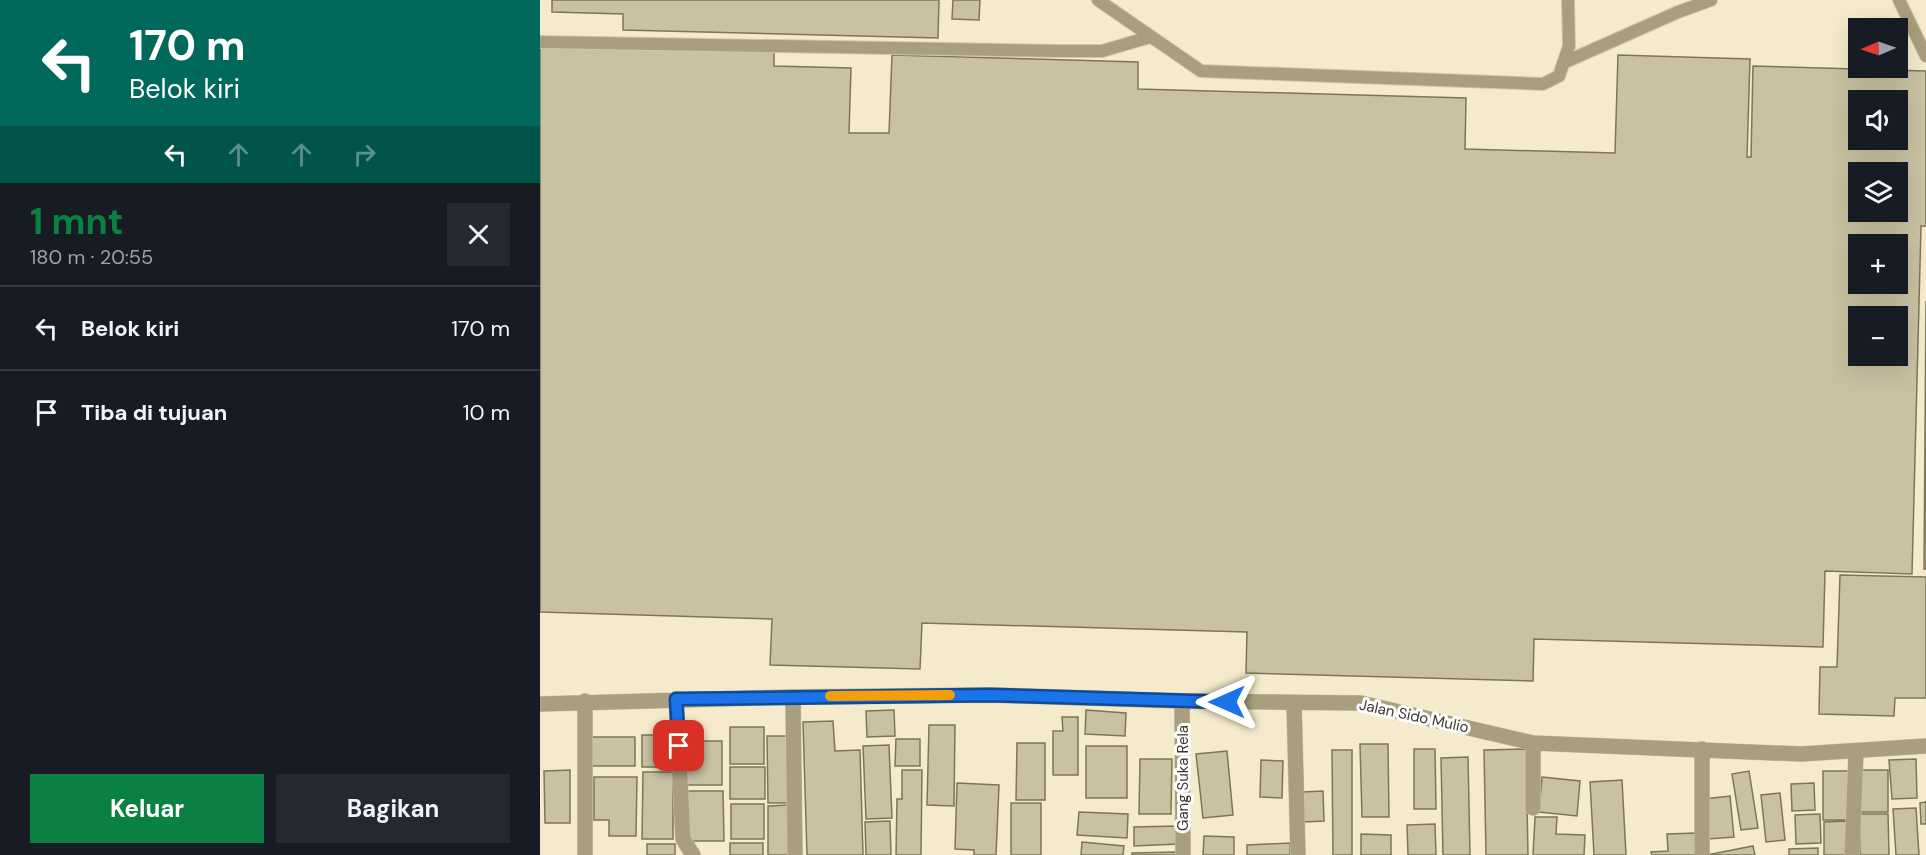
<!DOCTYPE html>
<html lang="id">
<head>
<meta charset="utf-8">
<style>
  body { margin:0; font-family:"DM Sans",sans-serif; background:#242831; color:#f1f3f6; height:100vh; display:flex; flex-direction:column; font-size:22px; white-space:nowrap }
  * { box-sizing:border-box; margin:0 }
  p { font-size:20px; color:#9ea1a6 }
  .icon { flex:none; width:33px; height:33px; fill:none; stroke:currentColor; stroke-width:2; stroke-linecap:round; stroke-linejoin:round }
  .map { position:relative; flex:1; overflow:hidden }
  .details { display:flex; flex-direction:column; background:#171b24; width:540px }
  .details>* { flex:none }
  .banner { background:#00695c; color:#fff; overflow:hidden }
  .needle { width:39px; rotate:268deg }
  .tools { position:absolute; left:1308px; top:18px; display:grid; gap:12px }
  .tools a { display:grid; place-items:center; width:60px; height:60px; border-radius:0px; background:#171b24; box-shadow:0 6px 24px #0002; font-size:30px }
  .pin { position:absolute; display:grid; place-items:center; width:51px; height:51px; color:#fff; margin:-26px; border-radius:12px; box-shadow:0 3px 9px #0006 }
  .me { position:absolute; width:66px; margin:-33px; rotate:270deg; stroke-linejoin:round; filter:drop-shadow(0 0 4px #0008) }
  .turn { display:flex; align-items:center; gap:21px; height:126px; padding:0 30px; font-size:27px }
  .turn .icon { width:78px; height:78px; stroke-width:2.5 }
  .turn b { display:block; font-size:42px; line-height:51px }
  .lanes { display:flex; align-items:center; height:57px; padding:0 30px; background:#0003; justify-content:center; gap:30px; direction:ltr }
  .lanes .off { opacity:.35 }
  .round { display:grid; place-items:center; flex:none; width:63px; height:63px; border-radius:0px; background:#242831 }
  .headline { display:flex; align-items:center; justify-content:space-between; height:102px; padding:0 30px }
  h1 { font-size:36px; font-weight:700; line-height:45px; color:#0b8043 }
  .primary-button { display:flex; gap:12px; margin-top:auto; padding:12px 30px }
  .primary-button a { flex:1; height:69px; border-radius:0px; background:#0b8043; color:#fff; font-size:24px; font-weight:700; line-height:69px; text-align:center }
  .primary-button a+a { background:#242831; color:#f1f3f6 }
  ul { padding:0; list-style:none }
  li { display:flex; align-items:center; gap:18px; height:84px; padding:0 30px; border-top:2px solid #363941 }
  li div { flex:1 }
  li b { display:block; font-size:22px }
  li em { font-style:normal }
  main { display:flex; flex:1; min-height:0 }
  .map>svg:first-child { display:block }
  .building { fill:#cac1a3; stroke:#7e7559; stroke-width:1.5; fill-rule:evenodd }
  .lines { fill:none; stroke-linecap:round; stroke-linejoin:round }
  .lane-casing { stroke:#d0c7ac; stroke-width:14 }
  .street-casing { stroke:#d0c7ac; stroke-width:16 }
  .lane { stroke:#a99f7e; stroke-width:12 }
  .street { stroke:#a99f7e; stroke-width:15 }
  .route-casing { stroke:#114b97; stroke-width:15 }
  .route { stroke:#1a73e8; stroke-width:10 }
  .slow { stroke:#f59e0b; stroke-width:10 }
  .labels { text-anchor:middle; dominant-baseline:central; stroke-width:6; stroke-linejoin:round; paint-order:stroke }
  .street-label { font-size:15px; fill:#3b372b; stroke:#fff }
</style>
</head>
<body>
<main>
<section class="details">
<div class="banner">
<div class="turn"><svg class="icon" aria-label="left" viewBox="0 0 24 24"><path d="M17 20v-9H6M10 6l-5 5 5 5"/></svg><div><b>170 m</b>Belok kiri</div></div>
<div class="lanes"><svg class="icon" aria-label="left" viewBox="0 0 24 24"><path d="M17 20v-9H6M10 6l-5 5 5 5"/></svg><svg class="icon off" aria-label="ahead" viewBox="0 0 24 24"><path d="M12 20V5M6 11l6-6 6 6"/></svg><svg class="icon off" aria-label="ahead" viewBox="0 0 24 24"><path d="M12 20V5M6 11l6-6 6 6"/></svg><svg class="icon off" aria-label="right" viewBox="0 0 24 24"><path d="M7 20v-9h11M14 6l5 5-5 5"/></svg></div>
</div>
<div class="headline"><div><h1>1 mnt</h1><p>180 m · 20:55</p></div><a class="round"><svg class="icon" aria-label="close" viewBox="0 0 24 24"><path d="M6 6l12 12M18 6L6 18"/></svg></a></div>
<ul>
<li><svg class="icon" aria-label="left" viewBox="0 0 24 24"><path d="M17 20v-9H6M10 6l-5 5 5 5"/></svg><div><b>Belok kiri</b></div><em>170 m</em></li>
<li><svg class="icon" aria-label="arrive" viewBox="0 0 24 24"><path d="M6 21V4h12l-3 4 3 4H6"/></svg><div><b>Tiba di tujuan</b></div><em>10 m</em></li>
</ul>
<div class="primary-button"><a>Keluar</a><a>Bagikan</a></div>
</section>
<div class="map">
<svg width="1386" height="855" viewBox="0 0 1386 855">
  <rect width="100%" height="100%" fill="#f5ebcc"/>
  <!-- building -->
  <path class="building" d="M 12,0 L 399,0 L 398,38 L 83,30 L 83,14 L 12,12 Z
    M 413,0 L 440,0 L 439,20 L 412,19 Z
    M 0,45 L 234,52 L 234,66 L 311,68 L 309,133 L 349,133 L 352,55 L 598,62 L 598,89 L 926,98 L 925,149 L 1075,153 L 1078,55 L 1210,59 L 1207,157 L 1211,157 L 1213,66 L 1386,71 L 1386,226 L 1381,226 L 1372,574 L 1285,571 L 1283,647 L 994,639 L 993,681 L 706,673 L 707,632 L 382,623 L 380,669 L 230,665 L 232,619 L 0,612 ZM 1318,100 L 1358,100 L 1358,140 L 1318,140 ZM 1318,172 L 1358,172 L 1358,212 L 1318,212 ZM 1318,244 L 1358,244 L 1358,284 L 1318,284 ZM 1318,316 L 1358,316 L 1358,356 L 1318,356 Z
    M 1386,301 L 1386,569 L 1384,569 Z
    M 1300,575 L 1386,577 L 1386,698 L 1355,698 L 1354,716 L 1279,714 L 1280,667 L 1297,667 Z
    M 354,710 L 355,736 L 327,737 L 326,711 Z
    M 546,710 L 586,713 L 585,736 L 545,734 Z
    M 522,717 L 538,717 L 538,775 L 513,775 L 513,731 L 523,731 Z
    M 293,721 L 295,751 L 320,750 L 323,855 L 267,855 L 263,722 Z
    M 389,725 L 415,725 L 414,806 L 387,805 Z
    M 190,727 L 224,727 L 224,764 L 190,764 Z
    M 102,735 L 130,735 L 130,767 L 102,767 Z
    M 227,736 L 250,736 L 250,803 L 228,803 Z
    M 52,737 L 95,737 L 95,766 L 52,766 Z
    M 356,739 L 380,739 L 380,766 L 355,766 Z
    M 146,741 L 182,741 L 182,785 L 146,785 Z
    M 477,743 L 505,743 L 505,800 L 476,800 Z
    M 820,744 L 848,744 L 849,817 L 822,817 Z
    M 349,745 L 352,818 L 326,819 L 323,746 Z
    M 546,746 L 587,746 L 587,798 L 546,798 Z
    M 874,749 L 895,749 L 896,809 L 874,809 Z
    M 986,749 L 988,855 L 946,855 L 944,750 Z
    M 792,750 L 812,750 L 812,855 L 793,855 Z
    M 687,751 L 693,815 L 663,818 L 656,754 Z
    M 928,757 L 930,855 L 903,855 L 901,758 Z
    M 600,759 L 632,759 L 631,814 L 599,814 Z
    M 1376,759 L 1377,798 L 1352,799 L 1349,760 Z
    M 721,760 L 743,761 L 742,798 L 720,797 Z
    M 190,767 L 225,767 L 225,799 L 190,799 Z
    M 30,770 L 30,823 L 5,823 L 4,771 Z
    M 362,770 L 382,770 L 381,855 L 356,855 L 357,799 L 362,799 Z
    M 1319,770 L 1348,770 L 1348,812 L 1319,812 Z
    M 1209,771 L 1218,828 L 1201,830 L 1192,774 Z
    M 1283,771 L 1310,771 L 1310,820 L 1283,820 Z
    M 103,772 L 133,772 L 133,839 L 102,839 Z
    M 54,777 L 97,777 L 96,836 L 69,836 L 69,820 L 54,820 Z
    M 1002,777 L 1040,781 L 1037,816 L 999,812 Z
    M 1082,780 L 1086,855 L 1054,855 L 1050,782 Z
    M 417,783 L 459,785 L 456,855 L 434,855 L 434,850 L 415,849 Z
    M 1274,783 L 1275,810 L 1252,811 L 1251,784 Z
    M 147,791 L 183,791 L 184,841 L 147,841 Z
    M 783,791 L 784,821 L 764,822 L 763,792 Z
    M 1240,793 L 1245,840 L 1226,842 L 1221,795 Z
    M 1190,796 L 1194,837 L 1168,839 L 1164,799 Z
    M 1386,802 L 1386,824 L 1381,824 L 1380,803 Z
    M 471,803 L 501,803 L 501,855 L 471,855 Z
    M 191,804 L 224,804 L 224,839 L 191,839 Z
    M 250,805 L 251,855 L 228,855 L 228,806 Z
    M 1376,808 L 1379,855 L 1356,855 L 1353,809 Z
    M 539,812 L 588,814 L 587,838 L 537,835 Z
    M 1280,814 L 1281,843 L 1256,844 L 1255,815 Z
    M 1320,814 L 1348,814 L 1349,855 L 1320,855 Z
    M 995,817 L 1017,817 L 1016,834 L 1045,835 L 1044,855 L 993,855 Z
    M 350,821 L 351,855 L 326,855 L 325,822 Z
    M 1308,821 L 1308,855 L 1284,855 L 1284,822 Z
    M 895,824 L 896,855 L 868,855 L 867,825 Z
    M 637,826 L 638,844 L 594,846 L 594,827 Z
    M 1156,833 L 1158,855 L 1112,855 L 1111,852 L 1128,851 L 1127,834 Z
    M 821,834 L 851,835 L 851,855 L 821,855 Z
    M 664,836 L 694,837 L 694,855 L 663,855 Z
    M 542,842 L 584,846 L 583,855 L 541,855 Z
    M 190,843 L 223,843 L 223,855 L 190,855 Z
    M 750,843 L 750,855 L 707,855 L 707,845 Z
    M 107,844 L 135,844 L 135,855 L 107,855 Z
    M 1213,846 L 1215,855 L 1167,855 Z
    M 1278,848 L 1278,855 L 1249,855 L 1249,849 Z
    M 637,852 L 637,855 L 592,855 L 592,853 Z"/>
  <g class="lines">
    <!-- lane casing -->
    <g class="lane-casing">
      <path id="lane" d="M 558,0 L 661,71 L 1003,84 L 1019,76 L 1029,46 L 1028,0
        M 1359,0 L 1386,56
        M 0,42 L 517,51 L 562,51 L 610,37
        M 1023,63 L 1138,12 L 1171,0"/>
    </g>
    <!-- street casing -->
    <g class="street-casing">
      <path id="street" d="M 253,697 L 255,855
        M 136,699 L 143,839 L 153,855
        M 642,701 L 643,855
        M 754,703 L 758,855
        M 0,704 L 253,697 L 450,695 L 642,701 L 821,703 L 993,743 L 1261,754 L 1386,746
        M 993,743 L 993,808
        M 1162,749 L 1162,855
        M 45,855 L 45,701
        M 1312,855 L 1316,752"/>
    </g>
    <!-- lane -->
    <use href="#lane" class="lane"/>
    <!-- street -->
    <use href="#street" class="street"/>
  </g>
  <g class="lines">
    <!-- route casing -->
    <g class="route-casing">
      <path id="route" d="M 139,746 L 136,699 L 450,695 L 687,702"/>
    </g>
    <!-- route -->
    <use href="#route" class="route"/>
    <!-- slow -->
    <path class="slow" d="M 290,696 L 410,695"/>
  </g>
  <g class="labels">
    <!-- street labels -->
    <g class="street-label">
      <text transform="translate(874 716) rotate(12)">Jalan Sido Mulio</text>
      <text transform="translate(643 778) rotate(-90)">Gang Suka Rela</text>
    </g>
  </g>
</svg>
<div class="tools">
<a><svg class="needle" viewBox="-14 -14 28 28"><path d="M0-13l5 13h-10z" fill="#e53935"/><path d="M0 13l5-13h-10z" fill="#9ea1a6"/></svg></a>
<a><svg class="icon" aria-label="sound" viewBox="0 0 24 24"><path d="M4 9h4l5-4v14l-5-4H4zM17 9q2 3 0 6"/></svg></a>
<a><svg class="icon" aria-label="layers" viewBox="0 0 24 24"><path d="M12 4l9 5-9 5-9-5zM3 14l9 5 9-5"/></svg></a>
<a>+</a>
<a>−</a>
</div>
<div class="pin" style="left:139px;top:746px;background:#d93025"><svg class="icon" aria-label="arrive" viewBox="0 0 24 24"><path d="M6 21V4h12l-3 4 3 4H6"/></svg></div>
<svg class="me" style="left:687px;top:702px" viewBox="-20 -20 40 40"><path d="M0-17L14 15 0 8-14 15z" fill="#1a73e8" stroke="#fff" stroke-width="4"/></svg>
</div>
</main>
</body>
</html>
